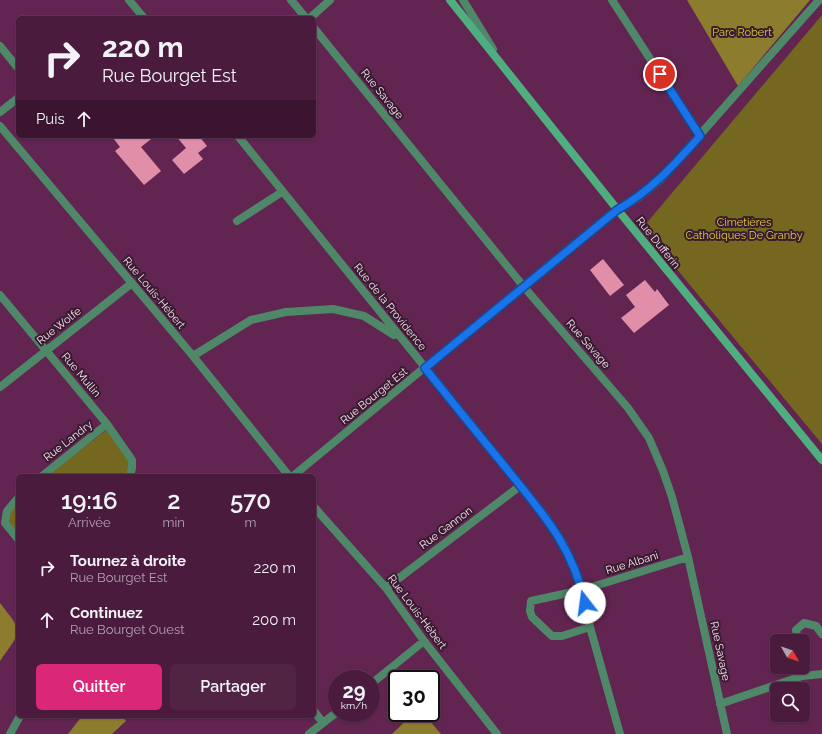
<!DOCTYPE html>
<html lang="fr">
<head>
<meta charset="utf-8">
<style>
  body { margin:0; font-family:Raleway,sans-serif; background:#512444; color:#f1f3f6; height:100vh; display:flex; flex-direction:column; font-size:15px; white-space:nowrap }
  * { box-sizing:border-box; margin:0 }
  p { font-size:13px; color:#b2a1b0 }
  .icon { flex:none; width:22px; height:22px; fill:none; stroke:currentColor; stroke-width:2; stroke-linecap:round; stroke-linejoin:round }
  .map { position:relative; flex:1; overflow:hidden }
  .panel { position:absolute; left:16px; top:474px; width:300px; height:244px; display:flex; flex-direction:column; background:#4a1b3d; border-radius:6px; box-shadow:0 1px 3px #0004,0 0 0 1px #613957 }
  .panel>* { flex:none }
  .guide { position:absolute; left:16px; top:16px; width:300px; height:122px; border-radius:6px; box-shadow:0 1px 3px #0004,0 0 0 1px #613957; background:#4a1b3d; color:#f1f3f6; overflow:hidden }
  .needle { width:26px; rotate:130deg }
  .buttons { position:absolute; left:770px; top:634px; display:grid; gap:8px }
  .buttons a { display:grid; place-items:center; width:40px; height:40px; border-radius:6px; background:#4a1b3d; box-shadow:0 1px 3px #0004,0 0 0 1px #613957; font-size:20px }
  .speed { position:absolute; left:328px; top:670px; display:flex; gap:8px; font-size:20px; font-weight:700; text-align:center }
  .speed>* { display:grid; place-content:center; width:52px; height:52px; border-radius:50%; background:#4a1b3d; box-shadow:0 1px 3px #0004,0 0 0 1px #613957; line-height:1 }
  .speed small { font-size:10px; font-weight:400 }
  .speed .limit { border:2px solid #111; border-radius:6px; background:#fff; color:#111 }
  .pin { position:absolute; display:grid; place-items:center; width:34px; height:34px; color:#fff; margin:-17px; border:2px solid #fff; border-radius:50%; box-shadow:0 1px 4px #0007 }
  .me { position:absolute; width:44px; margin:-22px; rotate:345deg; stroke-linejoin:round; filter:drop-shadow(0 0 3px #0008) }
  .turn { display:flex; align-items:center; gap:14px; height:84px; padding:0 20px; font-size:18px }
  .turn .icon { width:52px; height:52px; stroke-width:2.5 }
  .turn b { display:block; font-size:28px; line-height:34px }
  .then { display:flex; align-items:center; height:38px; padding:0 20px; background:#0003; gap:8px; font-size:15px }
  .eta { display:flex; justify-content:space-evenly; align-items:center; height:68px; text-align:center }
  .eta b { font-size:24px; font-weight:600; line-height:28px }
  .action { display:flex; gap:8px; margin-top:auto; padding:8px 20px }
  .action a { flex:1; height:46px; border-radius:6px; background:#db2777; color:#fff; font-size:16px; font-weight:600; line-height:46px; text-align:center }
  .action a+a { background:#512444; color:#f1f3f6 }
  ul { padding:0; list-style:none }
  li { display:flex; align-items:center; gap:12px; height:52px; padding:0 20px }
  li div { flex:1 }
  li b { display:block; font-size:15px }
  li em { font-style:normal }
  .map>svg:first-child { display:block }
  .green { fill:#746821 }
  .forest { fill:#8b7d2d }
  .building { fill:#e18ea8 }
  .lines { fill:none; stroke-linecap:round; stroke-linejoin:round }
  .minor { stroke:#4f8769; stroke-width:8 }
  .tertiary { stroke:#4f8769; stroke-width:8 }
  .secondary { stroke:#4fae80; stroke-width:8 }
  .route-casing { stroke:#114b97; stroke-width:10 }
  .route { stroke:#1a73e8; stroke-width:7 }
  .labels { text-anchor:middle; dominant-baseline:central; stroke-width:4; stroke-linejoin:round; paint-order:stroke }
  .park-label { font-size:11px; fill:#e4cd39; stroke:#371b2e }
  .street-label { font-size:11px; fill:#fedff3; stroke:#371b2e }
</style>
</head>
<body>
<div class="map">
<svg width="822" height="734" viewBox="0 0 822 734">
  <rect width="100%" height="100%" fill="#622451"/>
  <!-- green -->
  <path class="green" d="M 822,15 L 822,444 L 646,232 L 645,225 Z
    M 109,428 L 133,454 L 132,476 L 47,476 Z
    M 18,499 L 18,539 L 3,514 Z"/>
  <!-- forest -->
  <path class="forest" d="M 687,0 L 810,0 L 738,86 Z
    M 0,603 C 24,634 22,629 0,661 Z
    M 414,713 L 423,713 L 441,734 L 392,734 Z
    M 82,716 L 122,716 L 126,721 L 112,734 L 68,734 Z"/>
  <!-- building -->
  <path class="building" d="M 116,136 L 155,136 L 141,147 L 161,171 L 144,185 L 115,151 L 120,147 L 113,138 Z
    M 176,136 L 199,136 L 207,146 L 198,153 L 203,159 L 184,174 L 172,160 L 186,148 Z
    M 603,259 L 624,285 L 610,296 L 590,270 Z
    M 645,280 L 655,292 L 657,289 L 669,305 L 634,333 L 621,318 L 635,307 L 626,295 Z"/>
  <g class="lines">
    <!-- minor -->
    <path class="minor" d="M 129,0 L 144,18
      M 291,0 L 306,18
      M 463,0 L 493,49
      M 612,0 L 700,136
      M 310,18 L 330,0
      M 314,28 L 524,287 L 628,408 L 649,438 L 663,471 L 672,497 L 688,557 L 727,734
      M 0,46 L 18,68
      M 0,112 L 18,98
      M 0,126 L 193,356 L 289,476
      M 238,136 L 546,517 L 564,545 L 582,590 L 590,627 L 620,734
      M 237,221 L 282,192
      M 0,295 L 107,424 L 132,460 L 132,468 L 130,476
      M 193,356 L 251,320 L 286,312 L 333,309 L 364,316 L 394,335
      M 0,387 L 132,283
      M 42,476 L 107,424
      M 18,498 L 7,511 L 5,523 L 18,539
      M 314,507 L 386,588 L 424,641 L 497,734
      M 386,588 L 520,486
      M 590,627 L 562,636 L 552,636 L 532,617 L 530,611 L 531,601 L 582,590 L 688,557
      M 798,641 L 796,630 L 804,623 L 816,626 L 822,634
      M 801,667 L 802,676
      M 371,684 L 424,641
      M 720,704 L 802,676 L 822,674
      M 314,711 L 323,723
      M 10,734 L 20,716
      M 309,734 L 337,712"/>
    <!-- tertiary -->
    <path class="tertiary" d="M 293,476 L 617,209 L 638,198 L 660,180 L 819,0"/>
    <!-- secondary -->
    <path class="secondary" d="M 450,0 L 617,209 L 822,460"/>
  </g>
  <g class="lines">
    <!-- route casing -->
    <g class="route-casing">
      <path id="route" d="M 585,603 C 572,544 541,512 506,468 C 479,435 452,402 425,368 L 617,210 C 652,190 674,165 700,136 L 660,74"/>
    </g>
    <!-- route -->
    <use href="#route" class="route"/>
  </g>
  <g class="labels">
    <!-- park labels -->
    <g class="park-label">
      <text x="742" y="32">Parc Robert</text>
      <text x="744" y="222">Cimetières<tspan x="744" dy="13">Catholiques De Granby</tspan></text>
    </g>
    <!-- street labels -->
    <g class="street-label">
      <text transform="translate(382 94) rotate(51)">Rue Savage</text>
      <text transform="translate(658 243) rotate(51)">Rue Dufferin</text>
      <text transform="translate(154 293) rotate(50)">Rue Louis-Hébert</text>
      <text transform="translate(390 307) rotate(51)">Rue de la Providence</text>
      <text transform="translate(59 326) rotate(-38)">Rue Wolfe</text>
      <text transform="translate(588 344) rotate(49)">Rue Savage</text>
      <text transform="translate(81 375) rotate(50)">Rue Mullin</text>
      <text transform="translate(374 396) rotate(-39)">Rue Bourget Est</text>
      <text transform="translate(68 441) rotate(-38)">Rue Landry</text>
      <text transform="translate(446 528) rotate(-37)">Rue Gannon</text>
      <text transform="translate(632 563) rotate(-17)">Rue Albani</text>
      <text transform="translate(417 612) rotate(53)">Rue Louis-Hébert</text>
      <text transform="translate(720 651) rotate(78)">Rue Savage</text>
    </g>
  </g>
</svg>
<div class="buttons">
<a><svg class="needle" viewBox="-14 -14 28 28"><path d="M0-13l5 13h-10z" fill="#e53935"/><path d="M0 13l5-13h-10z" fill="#b2a1b0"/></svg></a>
<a><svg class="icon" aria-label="search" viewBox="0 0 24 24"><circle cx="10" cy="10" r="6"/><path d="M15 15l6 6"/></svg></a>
</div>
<div class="speed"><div>29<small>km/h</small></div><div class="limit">30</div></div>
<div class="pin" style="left:660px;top:74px;background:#d93025"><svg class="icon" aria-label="arrive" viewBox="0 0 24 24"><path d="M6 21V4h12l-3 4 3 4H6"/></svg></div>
<svg class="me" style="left:585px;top:603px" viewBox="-20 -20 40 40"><circle r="19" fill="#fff"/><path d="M0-13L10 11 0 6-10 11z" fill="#1a73e8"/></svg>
<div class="guide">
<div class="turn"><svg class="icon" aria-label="right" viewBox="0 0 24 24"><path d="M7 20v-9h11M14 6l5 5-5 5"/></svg><div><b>220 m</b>Rue Bourget Est</div></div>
<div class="then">Puis<svg class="icon" aria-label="ahead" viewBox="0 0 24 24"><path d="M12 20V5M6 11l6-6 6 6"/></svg></div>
</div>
<section class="panel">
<div class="eta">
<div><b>19:16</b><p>Arrivée</p></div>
<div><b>2</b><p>min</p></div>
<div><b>570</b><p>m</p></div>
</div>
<ul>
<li><svg class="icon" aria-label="right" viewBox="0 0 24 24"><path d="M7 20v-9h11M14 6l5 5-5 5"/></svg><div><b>Tournez à droite</b><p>Rue Bourget Est</p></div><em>220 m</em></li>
<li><svg class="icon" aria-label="ahead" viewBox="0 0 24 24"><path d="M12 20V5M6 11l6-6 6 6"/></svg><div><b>Continuez</b><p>Rue Bourget Ouest</p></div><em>200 m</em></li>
</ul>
<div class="action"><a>Quitter</a><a>Partager</a></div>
</section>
</div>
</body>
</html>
